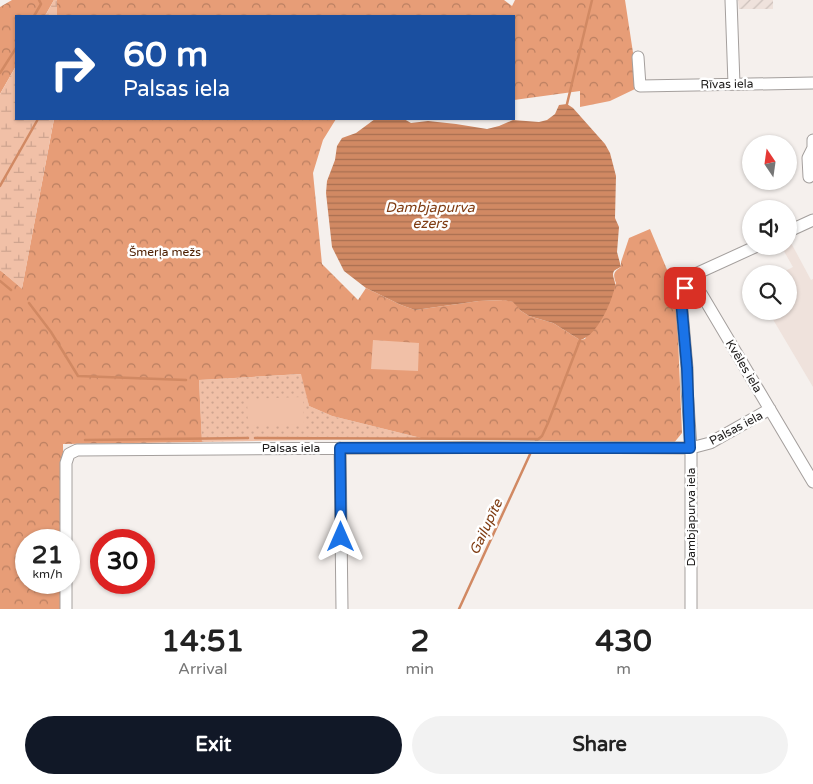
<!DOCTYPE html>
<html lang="en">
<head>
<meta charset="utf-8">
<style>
  body { margin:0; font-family:"Varela Round",sans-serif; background:#f2f2f2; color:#222; height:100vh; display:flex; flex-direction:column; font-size:19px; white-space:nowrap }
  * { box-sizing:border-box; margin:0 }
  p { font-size:16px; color:#767676 }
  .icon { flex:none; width:28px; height:28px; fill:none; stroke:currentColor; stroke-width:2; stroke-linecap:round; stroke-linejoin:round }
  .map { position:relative; height:609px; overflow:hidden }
  .details { display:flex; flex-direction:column; background:#fff; flex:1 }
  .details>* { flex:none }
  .banner { position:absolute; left:15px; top:15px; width:500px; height:105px; border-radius:0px; box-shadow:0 1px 4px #0004; background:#1a4fa0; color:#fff; overflow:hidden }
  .needle { width:32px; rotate:347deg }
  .buttons { position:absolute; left:742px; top:135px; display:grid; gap:10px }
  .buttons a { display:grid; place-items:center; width:55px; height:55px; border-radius:50%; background:#fff; box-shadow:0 1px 4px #0004; font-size:25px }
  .speed { position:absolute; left:15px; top:529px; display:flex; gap:10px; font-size:25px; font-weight:700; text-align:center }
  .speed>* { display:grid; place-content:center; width:65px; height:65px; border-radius:50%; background:#fff; box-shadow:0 1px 4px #0004; line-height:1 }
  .speed small { font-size:12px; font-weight:400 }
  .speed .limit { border:8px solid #d22; background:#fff; color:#111 }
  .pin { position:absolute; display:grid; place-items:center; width:42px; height:42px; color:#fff; margin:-21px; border-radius:10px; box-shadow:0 2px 8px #0006 }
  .me { position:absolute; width:55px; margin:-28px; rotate:0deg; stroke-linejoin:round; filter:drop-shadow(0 0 4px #0008) }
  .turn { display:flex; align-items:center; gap:18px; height:105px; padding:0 25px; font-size:22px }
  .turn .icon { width:65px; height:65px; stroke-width:2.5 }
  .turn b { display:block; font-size:35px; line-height:42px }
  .eta { display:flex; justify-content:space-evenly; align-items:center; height:85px; text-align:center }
  .eta b { font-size:30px; font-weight:700; line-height:35px }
  .primary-button { display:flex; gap:10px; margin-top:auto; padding:10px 25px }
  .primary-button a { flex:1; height:58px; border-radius:30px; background:#111827; color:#fff; font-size:20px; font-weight:700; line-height:58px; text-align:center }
  .primary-button a+a { background:#f2f2f2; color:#222 }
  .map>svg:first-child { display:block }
  .built { fill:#efe2dc }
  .industrial { fill:url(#industrial-furrows) }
  .grass { fill:url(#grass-dots) }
  .forest { fill:url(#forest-crowns) }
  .wetland { fill:url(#wetland-marsh) }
  .garden { fill:#f1c0a7 }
  .water { fill:url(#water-rules) }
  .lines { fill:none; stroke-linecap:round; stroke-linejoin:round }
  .stream { stroke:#d18963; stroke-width:2.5 }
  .minor-casing { stroke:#a49f9d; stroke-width:13 }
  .minor { stroke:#fff; stroke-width:11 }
  .route-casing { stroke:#114b97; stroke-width:12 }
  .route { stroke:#1a73e8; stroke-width:9 }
  .labels { text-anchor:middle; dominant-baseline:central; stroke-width:5; stroke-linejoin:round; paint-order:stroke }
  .street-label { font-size:12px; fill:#1c1a19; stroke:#fff }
  .park-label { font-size:12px; fill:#4e2003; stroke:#fff }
  .water-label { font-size:14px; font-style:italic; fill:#7f3c12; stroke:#fff }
</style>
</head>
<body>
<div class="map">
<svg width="813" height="609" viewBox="0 0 813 609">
  <defs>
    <pattern id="industrial-furrows" width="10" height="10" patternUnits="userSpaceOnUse" patternTransform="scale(1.25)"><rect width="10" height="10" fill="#efe2dc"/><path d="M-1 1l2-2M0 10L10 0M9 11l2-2" fill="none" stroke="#ccc1bc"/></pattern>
    <pattern id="grass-dots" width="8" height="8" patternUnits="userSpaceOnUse" patternTransform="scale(1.25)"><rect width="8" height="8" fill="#f1c0a7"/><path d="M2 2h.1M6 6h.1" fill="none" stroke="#cea48f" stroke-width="1.8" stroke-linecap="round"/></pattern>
    <pattern id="forest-crowns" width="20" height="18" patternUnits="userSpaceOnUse" patternTransform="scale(1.25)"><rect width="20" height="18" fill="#e79d77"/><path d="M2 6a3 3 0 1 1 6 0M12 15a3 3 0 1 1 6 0" fill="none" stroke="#ba7f61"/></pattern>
    <pattern id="wetland-marsh" width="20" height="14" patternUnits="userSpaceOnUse" patternTransform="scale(1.25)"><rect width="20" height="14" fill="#f1c0a7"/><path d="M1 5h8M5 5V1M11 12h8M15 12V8" fill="none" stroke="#cea48f"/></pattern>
    <pattern id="water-rules" width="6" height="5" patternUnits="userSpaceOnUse" patternTransform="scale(1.25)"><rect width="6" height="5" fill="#d18963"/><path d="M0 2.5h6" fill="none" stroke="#a96f51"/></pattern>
  </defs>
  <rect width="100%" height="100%" fill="#f5f0ed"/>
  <!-- built -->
  <path class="built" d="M 789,239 L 811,280 L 813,279 L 813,387 L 768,311 L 789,311 L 789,274 L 779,274 L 793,267 L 781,246 L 789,246 Z"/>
  <!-- industrial -->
  <path class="industrial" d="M 738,0 L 773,0 L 773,9 L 739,9 Z"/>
  <!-- grass -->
  <path class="grass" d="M 302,374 L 309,406 L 332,416 L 421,438 L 202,442 L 199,380 Z"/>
  <!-- forest -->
  <path class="forest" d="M 12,0 L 54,0 L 45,16 L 16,16 L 16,66 L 0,94 L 0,7 Z
    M 57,0 L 504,0 L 512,6 L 515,0 L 625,0 L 637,79 L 635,89 L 610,101 L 580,107 L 580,91 L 514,100 L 514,16 L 57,16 Z
    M 54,119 L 336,119 L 323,140 L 313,173 L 322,264 L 358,300 L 366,288 L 401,305 L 415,310 L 479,301 L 504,300 L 514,302 L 521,311 L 529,316 L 553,323 L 580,340 L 585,339 L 616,283 C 613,275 613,272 621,267 L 621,262 L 629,238 L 650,229 L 676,291 L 682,433 L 673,444 L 421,438 L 332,416 L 309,406 L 301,374 L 199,380 L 202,442 L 63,444 L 64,540 L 26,540 L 26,582 L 64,583 L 64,609 L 0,609 L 0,270 L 22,288 Z"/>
  <!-- wetland -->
  <path class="wetland" d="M 54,0 L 57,0 L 57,16 L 45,16 Z
    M 16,66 L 16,119 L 54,119 L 22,289 L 0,270 L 0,94 Z"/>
  <!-- garden -->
  <path class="garden" d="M 373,340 L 419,343 L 418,371 L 371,369 Z
    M 303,397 L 304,424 L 248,426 L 247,399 Z"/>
  <!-- water -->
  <path class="water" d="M 567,104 L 573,108 L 605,144 L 610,153 L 616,176 L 615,218 L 619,227 L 617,252 L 621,267 C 620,267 615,270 614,271 C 611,276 616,281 615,286 C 612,302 597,336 580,340 L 553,323 L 529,316 L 521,311 L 513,302 L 503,300 L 479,301 L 415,310 L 401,305 L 366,288 L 344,271 L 332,247 L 326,193 L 327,181 L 335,160 L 337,146 L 342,138 L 356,133 L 375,119 L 404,119 L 411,123 L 428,121 L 456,124 L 487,129 L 499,126 L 513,120 L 539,122 L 547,120 L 555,114 L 559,105 Z"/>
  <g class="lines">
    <!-- stream -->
    <path class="stream" d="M 34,16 L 41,4 L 39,0
      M 0,73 L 16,48
      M 567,104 L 592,0
      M 0,186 L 38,119
      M 0,281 L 11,290
      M 29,303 L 51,332 L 78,376 L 186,380
      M 255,438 L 538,439
      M 85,440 L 248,438
      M 536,441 L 542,436 L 548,423 L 580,340
      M 459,609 L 531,452"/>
    <!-- minor casing -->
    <g class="minor-casing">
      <path id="minor" d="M 731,0 L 734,84
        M 638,57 L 640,86 L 813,83
        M 809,177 L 808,158 L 813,148 L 813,140
        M 789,231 L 813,220
        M 689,277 L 681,299 L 687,368 L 687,389 L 691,448 L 691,609
        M 689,277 L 702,295 L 813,482
        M 689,277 L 757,246
        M 340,448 L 342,609
        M 66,540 L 66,463 L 69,454 L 77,450 L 544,447 L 691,448 L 710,443 L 770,409
        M 66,582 L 66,609"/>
    </g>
    <!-- minor -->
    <use href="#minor" class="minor"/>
  </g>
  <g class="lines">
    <!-- route casing -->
    <g class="route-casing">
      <path id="route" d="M 341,537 L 340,448 L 690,448 L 687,368 L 681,299 L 685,288"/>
    </g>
    <!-- route -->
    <use href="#route" class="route"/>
  </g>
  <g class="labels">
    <!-- street labels -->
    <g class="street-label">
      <text transform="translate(727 84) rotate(-1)">Rīvas iela</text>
      <text transform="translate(744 366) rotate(59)">Kvēles iela</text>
      <text transform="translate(736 428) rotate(-28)">Palsas iela</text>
      <text x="291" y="448">Palsas iela</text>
      <text transform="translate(691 517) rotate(-90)">Dambjapurva iela</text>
    </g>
    <!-- park labels -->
    <g class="park-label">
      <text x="165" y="252">Šmerļa mežs</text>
    </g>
    <!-- water labels -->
    <g class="water-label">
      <text x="430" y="207">Dambjapurva<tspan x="430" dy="16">ezers</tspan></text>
      <text transform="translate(486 527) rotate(-65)">Gaiļupīte</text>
    </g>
  </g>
</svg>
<div class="buttons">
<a><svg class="needle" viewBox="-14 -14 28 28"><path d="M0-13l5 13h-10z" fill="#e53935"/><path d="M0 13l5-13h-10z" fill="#767676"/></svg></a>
<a><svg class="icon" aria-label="sound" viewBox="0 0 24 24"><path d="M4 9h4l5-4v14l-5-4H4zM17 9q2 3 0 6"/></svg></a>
<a><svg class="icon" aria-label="search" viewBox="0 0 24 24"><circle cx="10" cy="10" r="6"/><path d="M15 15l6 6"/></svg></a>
</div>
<div class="speed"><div>21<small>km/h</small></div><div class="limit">30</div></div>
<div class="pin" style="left:685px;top:288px;background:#d93025"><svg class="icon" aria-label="arrive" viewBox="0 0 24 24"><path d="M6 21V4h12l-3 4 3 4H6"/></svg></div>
<svg class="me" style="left:341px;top:537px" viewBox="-20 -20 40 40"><path d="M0-17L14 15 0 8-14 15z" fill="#1a73e8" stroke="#fff" stroke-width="4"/></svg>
<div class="banner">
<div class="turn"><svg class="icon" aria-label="right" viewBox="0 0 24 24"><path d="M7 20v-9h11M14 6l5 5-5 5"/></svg><div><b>60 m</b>Palsas iela</div></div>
</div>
</div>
<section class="details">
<div class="eta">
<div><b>14:51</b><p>Arrival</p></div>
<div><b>2</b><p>min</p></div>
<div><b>430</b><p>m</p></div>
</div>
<div class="primary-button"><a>Exit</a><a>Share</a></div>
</section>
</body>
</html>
